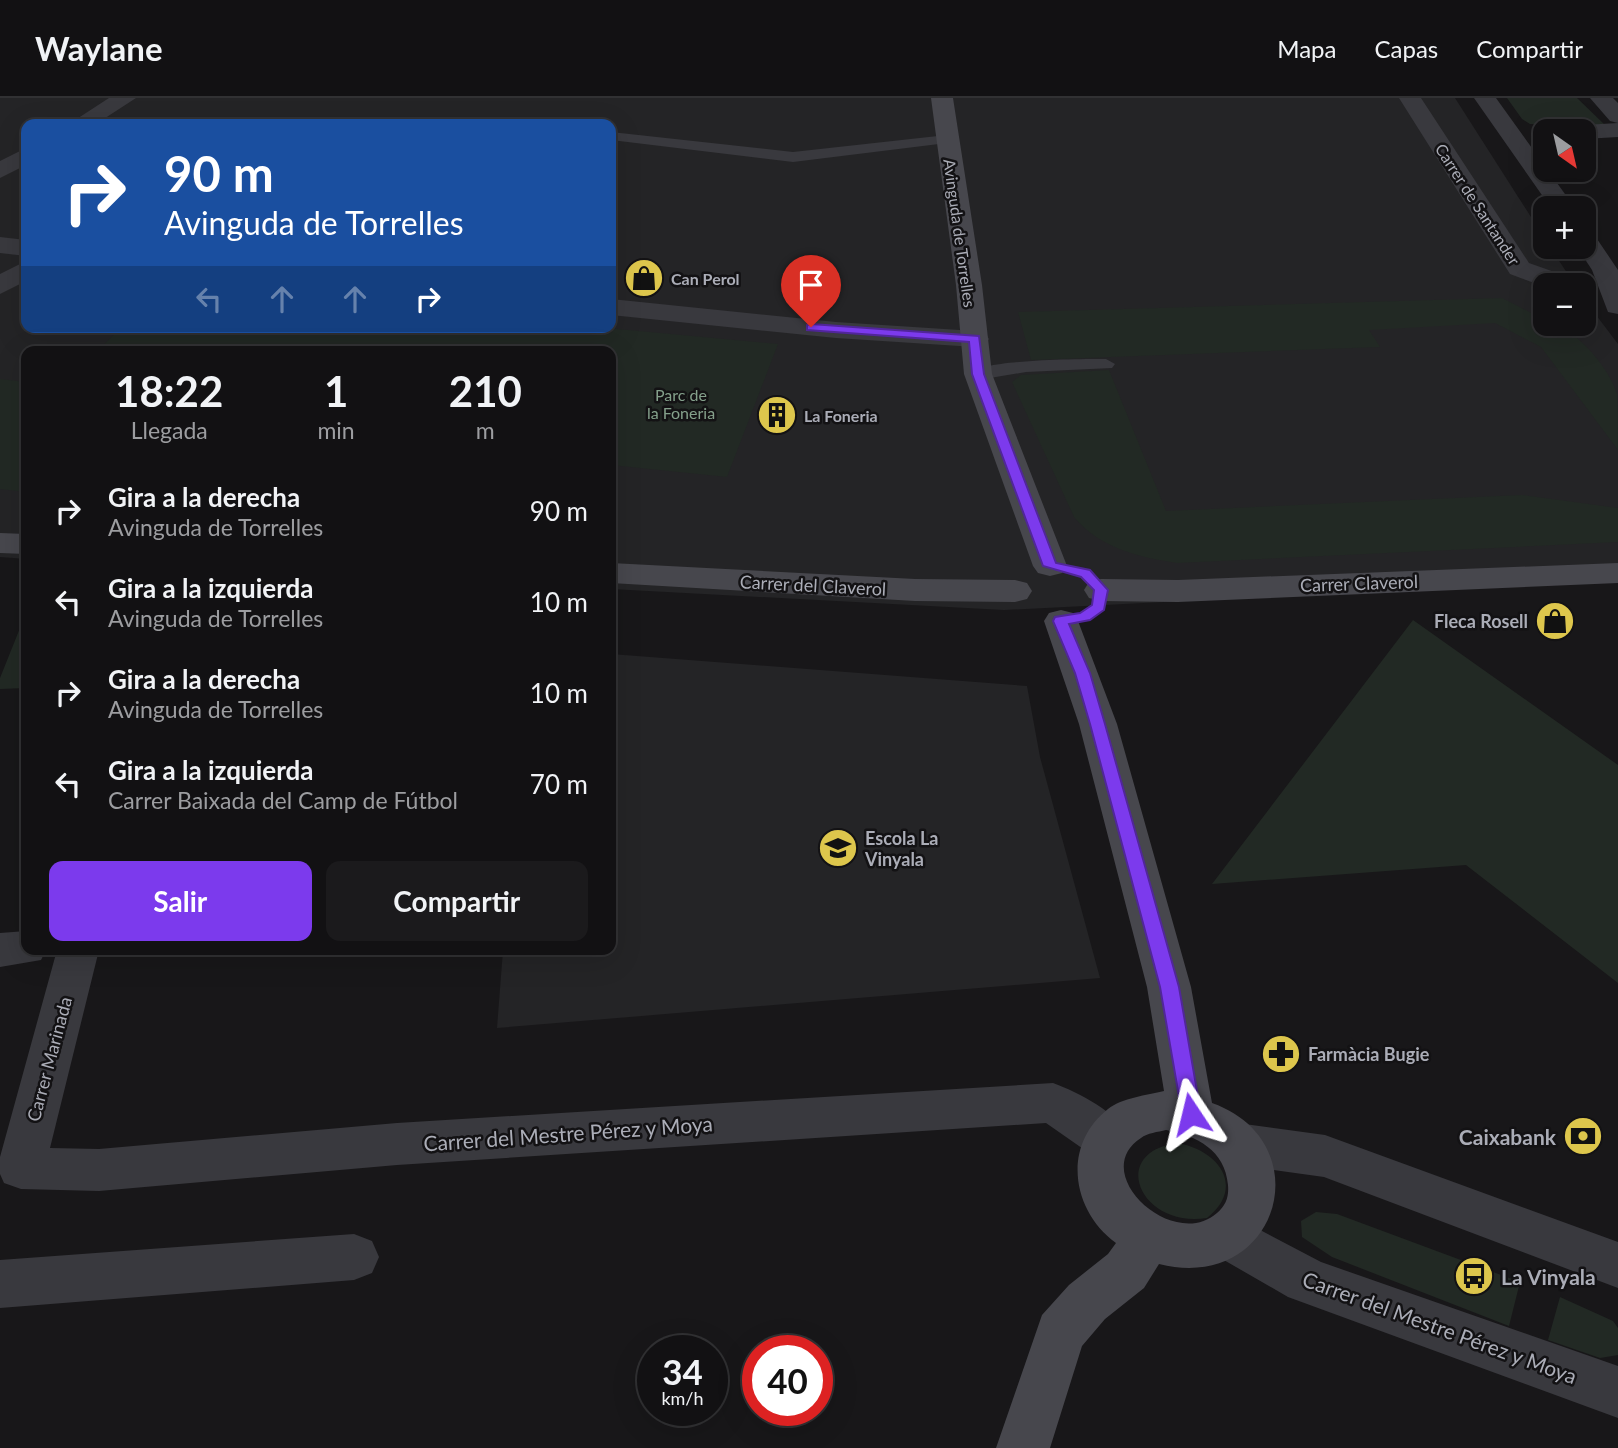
<!DOCTYPE html>
<html lang="es">
<head>
<meta charset="utf-8">
<style>
  body { margin:0; font-family:Lato,sans-serif; background:#1b1a1c; color:#f1f3f6; height:100vh; display:flex; flex-direction:column; font-size:26px; white-space:nowrap }
  * { box-sizing:border-box; margin:0 }
  p { font-size:23px; color:#9c9da0 }
  .icon { flex:none; width:38px; height:38px; fill:none; stroke:currentColor; stroke-width:2; stroke-linecap:round; stroke-linejoin:round }
  .map { position:relative; flex:1; overflow:hidden }
  .panel { position:absolute; left:21px; top:248px; width:595px; height:609px; display:flex; flex-direction:column; background:#121113; border-radius:14px; box-shadow:0 7px 28px #0002,0 0 0 2px #313133 }
  .panel>* { flex:none }
  .hud { position:absolute; left:21px; top:21px; width:595px; height:214px; border-radius:14px; box-shadow:0 7px 28px #0002,0 0 0 2px #313133; background:#1a4fa0; color:#fff; overflow:hidden }
  .needle { width:46px; rotate:146deg }
  .buttons { position:absolute; left:1533px; top:21px; display:grid; gap:14px }
  .buttons a { display:grid; place-items:center; width:63px; height:63px; border-radius:14px; background:#121113; box-shadow:0 7px 28px #0002,0 0 0 2px #313133; font-size:35px }
  .speed { position:absolute; left:637px; top:1237px; display:flex; gap:14px; font-size:35px; font-weight:700; text-align:center }
  .speed>* { display:grid; place-content:center; width:91px; height:91px; border-radius:50%; background:#121113; box-shadow:0 7px 28px #0002,0 0 0 2px #313133; line-height:1 }
  .speed small { font-size:18px; font-weight:400 }
  .speed .limit { border:10px solid #d22; background:#fff; color:#111 }
  .pin { position:absolute; display:grid; place-items:center; width:60px; height:60px; color:#fff; margin:-72px -30px; border-radius:50% 50% 50% 0; rotate:-45deg; box-shadow:0 0 7px #0007 }
  .pin .icon { rotate:45deg }
  .me { position:absolute; width:77px; margin:-38px; rotate:350deg; stroke-linejoin:round; filter:drop-shadow(0 0 5px #0008) }
  .turn { display:flex; align-items:center; gap:24px; height:147px; padding:0 28px; font-size:32px }
  .turn .icon { width:91px; height:91px; stroke-width:2.5 }
  .turn b { display:block; font-size:49px; line-height:60px }
  .lanes { display:flex; align-items:center; height:66px; padding:0 28px; background:#0003; justify-content:center; gap:35px; direction:ltr }
  .lanes .off { opacity:.35 }
  .eta { display:flex; justify-content:space-evenly; align-items:center; height:119px; text-align:center }
  .eta b { font-size:42px; font-weight:700; line-height:49px }
  .cta { display:flex; gap:14px; margin-top:auto; padding:14px 28px }
  .cta a { flex:1; height:80px; border-radius:14px; background:#7c3aed; color:#fff; font-size:28px; font-weight:700; line-height:80px; text-align:center }
  .cta a+a { background:#1b1a1c; color:#f1f3f6 }
  ul { padding:0; list-style:none }
  li { display:flex; align-items:center; gap:21px; height:91px; padding:0 28px }
  li div { flex:1 }
  li b { display:block; font-size:26px }
  li em { font-style:normal }
  header { display:flex; align-items:center; gap:42px; box-sizing:border-box; height:98px; padding:0 35px; background:#121113; border-bottom:2px solid #313133 }
  header strong { font-size:33px }
  nav { display:flex; gap:38px; margin-inline-start:auto; font-size:24px }
  .map>svg:first-child { display:block }
  .built { fill:#242426; fill-rule:evenodd }
  .green { fill:#222924 }
  .lines { fill:none; stroke-linecap:round; stroke-linejoin:round }
  .lane { fill:#39393e; fill-rule:evenodd }
  .street { fill:#39393e; fill-rule:evenodd }
  .secondary { fill:#47474d; fill-rule:evenodd }
  .route { fill:#7c3aed; stroke:#51269a; stroke-width:2 }
  .labels { text-anchor:middle; dominant-baseline:central; stroke-width:5; stroke-linejoin:round; paint-order:stroke }
  .far-street-label { font-size:16px; fill:#abadb7; stroke:#131214 }
  .far-poi-label { font-size:16px; font-weight:bold; fill:#abadb7; stroke:#131214; text-anchor:start }
  .far-park-label { font-size:16px; fill:#84a08b; stroke:#131214 }
  .street-label { font-size:18px; fill:#abadb7; stroke:#131214 }
  .poi-label { font-size:18px; font-weight:bold; fill:#abadb7; stroke:#131214; text-anchor:start }
  .near-street-label { font-size:21px; fill:#abadb7; stroke:#131214 }
  .near-poi-label { font-size:21px; font-weight:bold; fill:#abadb7; stroke:#131214; text-anchor:end }
</style>
</head>
<body>
<header>
<strong>Waylane</strong>
<nav><a>Mapa</a><a>Capas</a><a>Compartir</a></nav>
</header>
<div class="map">
<svg width="1618" height="1350" viewBox="0 0 1618 1350">
  <rect width="100%" height="100%" fill="#181719"/>
  <!-- built -->
  <path class="built" d="M 0,0 L 1455,0 L 1545,141 L 1545,149 L 1550,149 L 1575,187 L 1545,187 L 1545,226 L 1584,226 L 1584,201 L 1618,246 L 1618,481 L 1004,512 L 611,491 L 611,254 L 26,254 L 26,461 L 0,459 ZM 26,26 L 611,26 L 611,229 L 26,229 Z
    M 611,556 L 1027,588 L 1040,659 L 1100,880 L 497,930 L 503,852 L 611,852 Z"/>
  <!-- green -->
  <path class="green" d="M 1507,0 L 1577,0 L 1605,27 L 1530,26 L 1522,21 Z
    M 1502,200 L 1545,222 L 1545,226 C 1574,226 1610,271 1617,296 C 1618,312 1618,335 1618,352 L 1541,249 L 1495,225 L 1369,232 L 1380,249 L 1031,262 L 1018,214 Z
    M 121,229 L 596,229 L 778,246 L 727,379 L 611,367 L 611,254 L 97,254 Z
    M 1109,272 L 1166,413 L 1522,397 L 1618,410 L 1618,444 L 1177,465 C 1138,459 1100,450 1074,419 L 1012,284 L 1021,277 Z
    M 0,281 L 26,284 L 26,394 L 0,391 Z
    M 26,515 L 26,590 L 0,591 L 0,580 Z
    M 1413,522 L 1618,667 L 1618,885 L 1466,767 L 1212,786 Z
    M 1177,1045 C 1219,1052 1246,1089 1207,1120 C 1141,1131 1107,1055 1177,1045 Z
    M 1316,1114 L 1337,1116 L 1520,1184 L 1509,1228 L 1332,1159 L 1302,1139 L 1301,1123 Z
    M 1560,1199 L 1613,1223 L 1618,1230 L 1618,1257 L 1600,1260 L 1548,1242 Z"/>
  <g class="lines">
    <!-- lane -->
    <path class="lane" d="M 611,34 L 793,54 L 947,37 L 954,41 L 947,45 L 793,64 L 611,42 Z
      M 1106,261 L 1115,266 L 1112,270 L 1026,274 L 978,282 L 969,276 C 981,261 1082,261 1106,261 Z"/>
    <!-- street -->
    <path class="street" d="M 109,0 L 136,0 L 96,26 L 69,26 Z
      M 1399,0 L 1421,0 L 1529,165 L 1574,181 L 1578,187 L 1545,189 L 1510,176 Z
      M 1474,0 L 1496,0 L 1575,110 L 1551,110 Z
      M 1590,0 L 1613,0 L 1618,5 L 1618,25 L 1610,23 Z
      M 1618,25 L 1618,39 L 1584,41 L 1584,33 L 1573,33 L 1584,27 Z
      M 26,50 L 26,67 L 0,80 L 0,63 Z
      M 1584,132 L 1593,135 L 1618,172 L 1618,216 L 1608,214 L 1592,172 L 1577,149 L 1584,149 Z
      M 0,139 L 26,142 L 26,158 L 0,155 Z
      M 26,163 L 26,183 L 0,196 L 0,176 Z
      M 611,201 L 836,224 L 975,233 L 985,235 L 989,241 L 985,247 L 975,249 L 836,240 L 611,217 Z
      M 26,833 L 26,852 L 46,852 L 41,862 L 0,869 L 0,835 Z
      M 57,852 L 99,852 L 50,1050 L 99,1051 L 397,1025 L 1053,985 C 1080,995 1117,1014 1130,1040 L 1123,1055 L 1106,1061 L 1089,1055 L 1046,1025 L 397,1067 L 99,1093 L 21,1091 L 4,1085 L 0,1076 L 0,1059 Z
      M 1237,1025 L 1325,1037 L 1618,1144 L 1618,1190 L 1324,1079 L 1237,1067 L 1220,1061 L 1213,1046 L 1220,1031 Z
      M 1228,1115 L 1321,1164 L 1618,1268 L 1618,1320 L 1288,1199 L 1210,1154 L 1203,1138 L 1210,1122 Z
      M 354,1136 L 372,1143 L 379,1159 L 372,1175 L 354,1182 L 0,1210 L 0,1162 Z"/>
    <!-- secondary -->
    <path class="secondary" d="M 931,0 L 953,0 L 982,187 L 992,276 L 1067,468 L 1062,475 L 1050,478 L 1038,475 L 1033,468 L 964,276 L 956,187 Z
      M 0,435 L 26,436 L 26,456 L 0,455 Z
      M 611,465 L 915,481 L 1015,482 L 1027,485 L 1032,493 L 1027,501 L 1015,504 L 915,503 L 611,485 Z
      M 1618,465 L 1618,485 L 1178,504 L 1101,503 L 1089,500 L 1084,492 L 1089,484 L 1101,481 L 1178,482 Z
      M 1061,512 L 1073,515 L 1078,523 L 1117,626 L 1191,889 L 1212,1005 C 1322,1044 1279,1196 1159,1166 L 1144,1190 L 1105,1221 L 1082,1248 L 1050,1350 L 996,1350 L 1042,1217 L 1069,1187 L 1108,1156 L 1116,1145 C 1071,1112 1062,1047 1108,1011 C 1122,1000 1147,997 1164,993 L 1147,889 L 1079,626 L 1044,523 L 1049,515 ZM 1166,1032 C 1197,1038 1225,1052 1228,1087 C 1229,1099 1226,1107 1217,1115 C 1173,1154 1087,1075 1141,1040 C 1147,1035 1158,1034 1166,1032 Z"/>
  </g>
  <!-- route -->
  <path class="route" d="M 811,226 L 979,238 L 984,276 L 1056,465 L 1090,472 L 1108,492 L 1104,512 L 1090,522 L 1069,526 L 1090,575 L 1105,626 L 1179,889 L 1201,1016 L 1198,1022 L 1184,1022 L 1182,1016 L 1160,889 L 1090,626 L 1075,575 L 1053,523 L 1055,519 L 1080,515 L 1092,507 L 1094,492 L 1081,479 L 1043,468 L 972,276 L 969,244 L 807,232 L 807,227 Z"/>
  <!-- icons -->
  <defs>
    <g id="shop-disc" transform="scale(2.0125)"><circle r="9.5" fill="#ddc64c" stroke="#131214"/><path d="M-5-2.5h2.3a2.7 3.5 0 0 1 5.4 0H5L5.5 6h-11ZM-1.5-2.5h3a1.5 2.3 0 0 0-3 0Z" fill="#111"/></g>
    <g id="building-disc" transform="scale(2.0125)"><circle r="9.5" fill="#ddc64c" stroke="#131214"/><path d="M-4-6H4V6H1V3H-1V6H-4ZM-2.5-4.3h1.7v1.8h-1.7ZM.8-4.3h1.7v1.8H.8ZM-2.5-1h1.7V.8h-1.7ZM.8-1h1.7V.8H.8Z" fill="#111"/></g>
    <g id="school-disc" transform="scale(2.0125)"><circle r="9.5" fill="#ddc64c" stroke="#131214"/><path d="M0-5L7-2L0 1L-7-2ZM-4 1L0 2.5L4 1V4Q0 6-4 4Z" fill="#111"/></g>
    <g id="pharmacy-disc" transform="scale(2.0125)"><circle r="9.5" fill="#ddc64c" stroke="#131214"/><path d="M-2-6h4v4h4v4h-4v4h-4v-4h-4v-4h4Z" fill="#111"/></g>
    <g id="bank-disc" transform="scale(2.0125)"><circle r="9.5" fill="#ddc64c" stroke="#131214"/><path d="M-6-4H6V4H-6ZM0-2.3a2.3 2.3 0 1 0 0 4.6a2.3 2.3 0 1 0 0-4.6Z" fill="#111"/></g>
    <g id="bus-disc" transform="scale(2.0125)"><circle r="9.5" fill="#ddc64c" stroke="#131214"/><path d="M-5-6H5V4H4V6H2V4H-2V6H-4V4H-5ZM-3.5-4V0h7V-4ZM-3.5 1.2v1.5H-2V1.2ZM2 1.2v1.5H3.5V1.2Z" fill="#111"/></g>
  </defs>
  <g fill-rule="evenodd">
    <use href="#shop-disc" x="644" y="180"/>
    <use href="#building-disc" x="777" y="317"/>
    <use href="#shop-disc" x="1555" y="523"/>
    <use href="#school-disc" x="838" y="750"/>
    <use href="#pharmacy-disc" x="1281" y="956"/>
    <use href="#bank-disc" x="1583" y="1038"/>
    <use href="#bus-disc" x="1474" y="1178"/>
  </g>
  <g class="labels">
    <!-- far-street labels -->
    <g class="far-street-label">
      <text transform="translate(1478 106) rotate(57)">Carrer de Santander</text>
      <text transform="translate(960 135) rotate(82)">Avinguda de Torrelles</text>
    </g>
    <!-- far-poi labels -->
    <g class="far-poi-label">
      <text x="671" y="180">Can Perol</text>
      <text x="804" y="317">La Foneria</text>
    </g>
    <!-- far-park labels -->
    <g class="far-park-label">
      <text x="681" y="296">Parc de<tspan x="681" dy="18">la Foneria</tspan></text>
    </g>
    <!-- street labels -->
    <g class="street-label">
      <text transform="translate(1359 485) rotate(-2)">Carrer Claverol</text>
      <text transform="translate(813 487) rotate(3)">Carrer del Claverol</text>
      <text transform="translate(49 961) rotate(-75)">Carrer Marinada</text>
    </g>
    <!-- poi labels -->
    <g class="poi-label">
      <text x="1528" y="523" text-anchor="end">Fleca Rosell</text>
      <text x="865" y="740">Escola La<tspan x="865" dy="21">Vinyala</tspan></text>
      <text x="1308" y="956">Farmàcia Bugie</text>
    </g>
    <!-- near-street labels -->
    <g class="near-street-label">
      <text transform="translate(568 1035) rotate(-4)">Carrer del Mestre Pérez y Moya</text>
      <text transform="translate(1440 1229) rotate(20)">Carrer del Mestre Pérez y Moya</text>
    </g>
    <!-- near-poi labels -->
    <g class="near-poi-label">
      <text x="1556" y="1038">Caixabank</text>
      <text x="1501" y="1178" text-anchor="start">La Vinyala</text>
    </g>
  </g>
</svg>
<div class="buttons">
<a><svg class="needle" viewBox="-14 -14 28 28"><path d="M0-13l5 13h-10z" fill="#e53935"/><path d="M0 13l5-13h-10z" fill="#9c9da0"/></svg></a>
<a>+</a>
<a>−</a>
</div>
<div class="speed"><div>34<small>km/h</small></div><div class="limit">40</div></div>
<div class="pin" style="left:811px;top:229px;background:#d93025"><svg class="icon" aria-label="arrive" viewBox="0 0 24 24"><path d="M6 21V4h12l-3 4 3 4H6"/></svg></div>
<svg class="me" style="left:1191px;top:1016px" viewBox="-20 -20 40 40"><path d="M0-17L14 15 0 8-14 15z" fill="#7c3aed" stroke="#fff" stroke-width="4"/></svg>
<div class="hud">
<div class="turn"><svg class="icon" aria-label="right" viewBox="0 0 24 24"><path d="M7 20v-9h11M14 6l5 5-5 5"/></svg><div><b>90 m</b>Avinguda de Torrelles</div></div>
<div class="lanes"><svg class="icon off" aria-label="left" viewBox="0 0 24 24"><path d="M17 20v-9H6M10 6l-5 5 5 5"/></svg><svg class="icon off" aria-label="ahead" viewBox="0 0 24 24"><path d="M12 20V5M6 11l6-6 6 6"/></svg><svg class="icon off" aria-label="ahead" viewBox="0 0 24 24"><path d="M12 20V5M6 11l6-6 6 6"/></svg><svg class="icon" aria-label="right" viewBox="0 0 24 24"><path d="M7 20v-9h11M14 6l5 5-5 5"/></svg></div>
</div>
<section class="panel">
<div class="eta">
<div><b>18:22</b><p>Llegada</p></div>
<div><b>1</b><p>min</p></div>
<div><b>210</b><p>m</p></div>
</div>
<ul>
<li><svg class="icon" aria-label="right" viewBox="0 0 24 24"><path d="M7 20v-9h11M14 6l5 5-5 5"/></svg><div><b>Gira a la derecha</b><p>Avinguda de Torrelles</p></div><em>90 m</em></li>
<li><svg class="icon" aria-label="left" viewBox="0 0 24 24"><path d="M17 20v-9H6M10 6l-5 5 5 5"/></svg><div><b>Gira a la izquierda</b><p>Avinguda de Torrelles</p></div><em>10 m</em></li>
<li><svg class="icon" aria-label="right" viewBox="0 0 24 24"><path d="M7 20v-9h11M14 6l5 5-5 5"/></svg><div><b>Gira a la derecha</b><p>Avinguda de Torrelles</p></div><em>10 m</em></li>
<li><svg class="icon" aria-label="left" viewBox="0 0 24 24"><path d="M17 20v-9H6M10 6l-5 5 5 5"/></svg><div><b>Gira a la izquierda</b><p>Carrer Baixada del Camp de Fútbol</p></div><em>70 m</em></li>
</ul>
<div class="cta"><a>Salir</a><a>Compartir</a></div>
</section>
</div>
</body>
</html>
